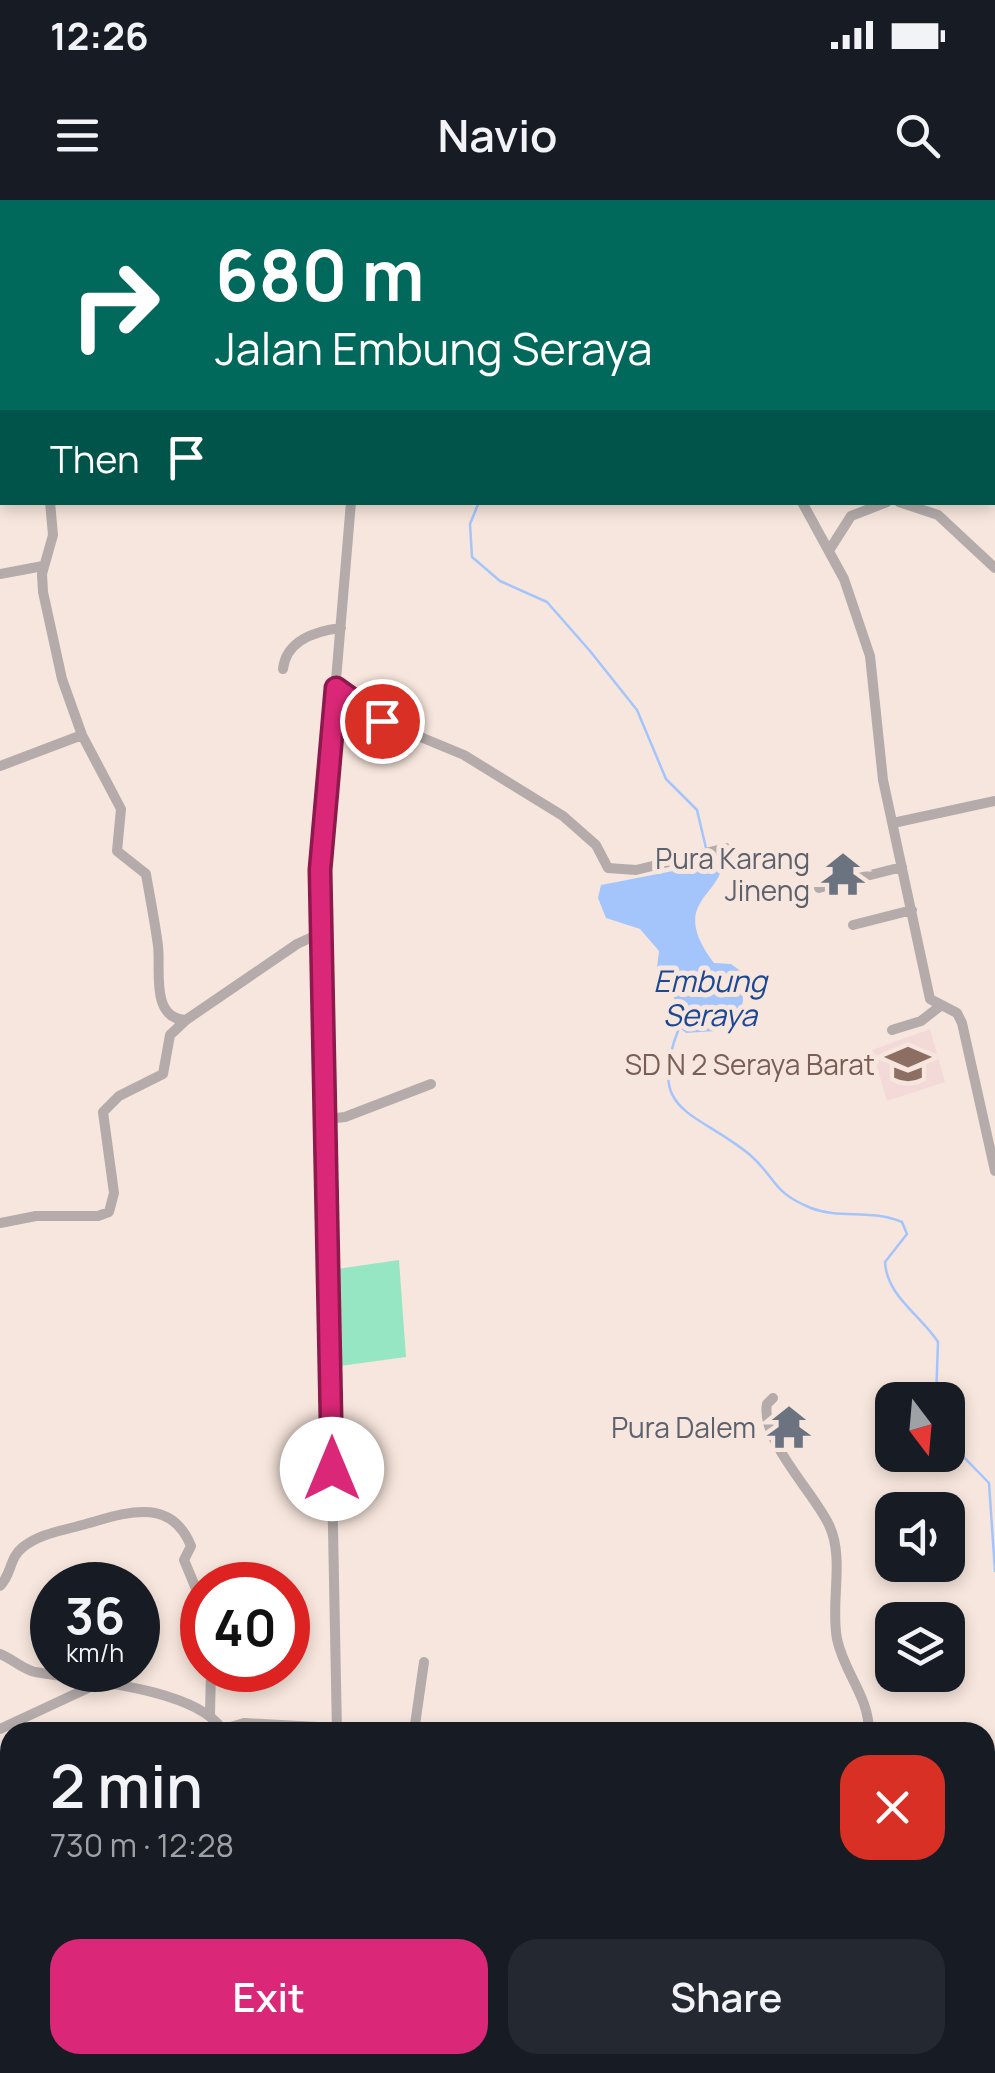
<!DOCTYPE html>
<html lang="en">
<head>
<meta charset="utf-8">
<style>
  body { margin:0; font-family:Manrope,sans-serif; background:#242831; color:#f1f3f6; height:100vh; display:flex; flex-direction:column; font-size:38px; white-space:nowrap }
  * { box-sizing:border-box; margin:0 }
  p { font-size:32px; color:#9ea1a6 }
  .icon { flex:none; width:55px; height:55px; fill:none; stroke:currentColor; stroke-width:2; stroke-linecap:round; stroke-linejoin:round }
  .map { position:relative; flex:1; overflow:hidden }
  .panel { position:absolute; left:0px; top:1522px; width:995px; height:352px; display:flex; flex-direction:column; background:#171b24; border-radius:30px 30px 0 0; box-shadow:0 5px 15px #0003 }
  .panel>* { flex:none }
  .hud { position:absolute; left:0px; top:0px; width:995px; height:305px; box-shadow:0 5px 15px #0003; background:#00695c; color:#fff; overflow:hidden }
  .needle { width:65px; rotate:164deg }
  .tools { position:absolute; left:875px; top:1182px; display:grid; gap:20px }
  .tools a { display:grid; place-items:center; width:90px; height:90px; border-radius:20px; background:#171b24; box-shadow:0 5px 15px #0003; font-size:50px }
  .speed { position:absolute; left:30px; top:1362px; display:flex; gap:20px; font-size:50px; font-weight:700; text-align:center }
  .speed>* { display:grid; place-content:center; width:130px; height:130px; border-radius:50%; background:#171b24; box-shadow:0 5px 15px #0003; line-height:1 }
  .speed small { font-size:25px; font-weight:400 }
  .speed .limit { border:15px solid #d22; background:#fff; color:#111 }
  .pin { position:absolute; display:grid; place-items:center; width:85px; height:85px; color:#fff; margin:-42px; border:5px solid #fff; border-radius:50%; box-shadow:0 2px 10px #0007 }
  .me { position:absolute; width:110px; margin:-55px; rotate:0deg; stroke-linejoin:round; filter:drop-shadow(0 0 8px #0008) }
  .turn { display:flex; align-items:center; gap:35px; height:210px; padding:0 50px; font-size:45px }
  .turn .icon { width:130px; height:130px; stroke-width:2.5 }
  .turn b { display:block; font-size:70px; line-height:85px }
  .then { display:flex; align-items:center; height:95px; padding:0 50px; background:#0003; gap:20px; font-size:38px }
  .round { display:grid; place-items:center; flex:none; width:105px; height:105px; border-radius:30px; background:#242831 }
  .headline { display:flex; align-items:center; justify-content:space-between; height:170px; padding:0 50px }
  h1 { font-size:60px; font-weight:600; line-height:75px }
  .action { display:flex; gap:20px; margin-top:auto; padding:20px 50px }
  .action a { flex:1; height:115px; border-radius:30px; background:#db2777; color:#fff; font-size:40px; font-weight:600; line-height:115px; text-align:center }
  .action a+a { background:#242831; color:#f1f3f6 }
  .status { display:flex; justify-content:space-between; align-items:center; height:70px; padding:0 50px; background:#171b24; direction:ltr }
  .status svg { height:28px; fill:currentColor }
  header { display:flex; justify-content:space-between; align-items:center; height:130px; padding:0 50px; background:#171b24; font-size:45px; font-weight:600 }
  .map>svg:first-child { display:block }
  .education { fill:#f4d9d9 }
  .green { fill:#96e6c3 }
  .water { fill:#a4c5fc }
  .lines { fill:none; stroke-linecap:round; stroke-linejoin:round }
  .stream { stroke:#a4c5fc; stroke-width:2.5 }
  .minor { stroke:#b4abaa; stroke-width:10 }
  .route-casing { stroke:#8e194d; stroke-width:25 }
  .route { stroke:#db2777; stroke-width:18 }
  .labels { text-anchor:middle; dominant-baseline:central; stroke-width:10; stroke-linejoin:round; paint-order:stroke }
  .worship-label { font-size:28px; fill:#5b616d; stroke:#f7e6dd; text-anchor:end }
  .education-label { font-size:28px; fill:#785e54; stroke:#f7e6dd; text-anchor:end }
  .water-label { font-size:30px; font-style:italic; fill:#1b4895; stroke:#f7e6dd }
</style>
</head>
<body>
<div class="status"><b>12:26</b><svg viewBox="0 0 49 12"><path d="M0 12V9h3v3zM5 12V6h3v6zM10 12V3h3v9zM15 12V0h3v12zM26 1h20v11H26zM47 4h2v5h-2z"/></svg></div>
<header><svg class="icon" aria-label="menu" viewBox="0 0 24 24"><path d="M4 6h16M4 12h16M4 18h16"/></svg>Navio<svg class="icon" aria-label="search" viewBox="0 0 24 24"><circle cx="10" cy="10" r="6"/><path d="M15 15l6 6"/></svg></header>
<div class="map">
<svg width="995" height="1873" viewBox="0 0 995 1873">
  <rect width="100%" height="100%" fill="#f7e6dd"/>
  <!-- education -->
  <path class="education" d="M 930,829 L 945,882 L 887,901 L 872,850 Z"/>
  <!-- green -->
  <path class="green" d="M 399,1060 L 406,1157 L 340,1166 L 337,1069 Z"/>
  <!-- water -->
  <path class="water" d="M 721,651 C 733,696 663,696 714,763 L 731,764 L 742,772 L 743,802 L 730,830 L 686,833 L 670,820 L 675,805 L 672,782 L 656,776 L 659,751 L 640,729 L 606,718 L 598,698 L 601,685 L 709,664 L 711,653 Z"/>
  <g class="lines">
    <!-- stream -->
    <path class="stream" d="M 605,2 L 606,0
      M 479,302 L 470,324 L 472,357 L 500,381 L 547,402 L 590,451 L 637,510 L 666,579 L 697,610 L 706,648
      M 679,828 C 645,914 695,910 749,954 C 777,978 771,992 811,1008 C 840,1019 872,1009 902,1022 L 907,1034 L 885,1062 C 887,1097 921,1115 938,1142 L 936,1200
      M 948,1241 L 989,1283 L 995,1371"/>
    <!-- minor -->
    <path class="minor" d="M 953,0 L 954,2
      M 381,2 L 381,0
      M 916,2 L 918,0
      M 0,123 L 2,131
      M 992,123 L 995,123
      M 0,243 L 2,243
      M 50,302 L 53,335 L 42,374 L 43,392 L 62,479 L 82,535 L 121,609 L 117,651 L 146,674 C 150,698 155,722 158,746 C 161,769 150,819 186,820 L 297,744 L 321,733
      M 802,302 L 844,379 L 870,456 L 883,580 L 930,799 L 957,813 L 962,823 L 995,971
      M 899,302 L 938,315 L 995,368
      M 830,349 L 851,316 L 887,302
      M 0,374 L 43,366
      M 283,469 C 286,441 315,431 341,428
      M 336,488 L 382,521 L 464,555 L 563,616 L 596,645 L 608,668 L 636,670 L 726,648
      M 0,566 L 82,535
      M 893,623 L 995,601
      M 819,688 L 902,667
      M 853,725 L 912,710
      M 892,830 L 921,821 L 939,807
      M 326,919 L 345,917 L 431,884
      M 0,1023 L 36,1016 L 98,1016 L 109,1012 L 114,993 L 103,912 L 119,896 L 163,874 L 170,835 L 186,820
      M 773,1198 L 767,1204 C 760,1240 815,1294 829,1325 C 845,1358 830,1403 837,1439 C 844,1473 869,1496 869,1532
      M 0,1386 C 12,1374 9,1358 23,1347 C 41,1333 62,1331 82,1325 C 123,1314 170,1294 191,1346 L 184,1360 L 202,1403
      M 0,1454 C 13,1459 22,1469 35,1472 C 81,1480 194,1488 221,1528
      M 210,1514 L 211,1470
      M 0,1529 L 101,1482
      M 214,1532 L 244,1523 L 408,1532
      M 337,1532 L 320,670 L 351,302
      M 414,1532 L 424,1462
      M 985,1580 L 995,1586
      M 0,1591 L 10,1598
      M 985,1635 L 995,1633
      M 0,1819 L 5,1873
      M 249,1865 L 251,1873
      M 346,1865 L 347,1873
      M 722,1865 L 724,1873
      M 935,1865 L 944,1873
      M 191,1873 L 205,1865
      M 822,1873 L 826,1865"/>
  </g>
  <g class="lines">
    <!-- route casing -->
    <g class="route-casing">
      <path id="route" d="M 332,1269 L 320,670 L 336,488 L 382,521"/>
    </g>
    <!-- route -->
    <use href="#route" class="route"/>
  </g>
  <!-- icons -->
  <defs>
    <g id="temple-bare" transform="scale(3.45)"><path d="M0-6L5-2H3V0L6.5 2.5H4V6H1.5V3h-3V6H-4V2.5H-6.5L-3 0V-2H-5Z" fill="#6b7280" stroke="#f7e6dd" stroke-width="2.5" paint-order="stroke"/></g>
    <g id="school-bare" transform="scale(3.45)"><path d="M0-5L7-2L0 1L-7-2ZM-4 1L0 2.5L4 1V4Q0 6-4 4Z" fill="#8d6e63" stroke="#f7e6dd" stroke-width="2.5" paint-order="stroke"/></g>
  </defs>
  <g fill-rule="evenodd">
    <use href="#temple-bare" x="843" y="674"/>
    <use href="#school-bare" x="908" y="864"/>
    <use href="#temple-bare" x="789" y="1227"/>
  </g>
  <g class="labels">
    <!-- worship labels -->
    <g class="worship-label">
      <text x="810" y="658">Pura Karang<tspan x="810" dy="32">Jineng</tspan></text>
      <text x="756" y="1227">Pura Dalem</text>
    </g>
    <!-- education labels -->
    <g class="education-label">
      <text x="875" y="864">SD N 2 Seraya Barat</text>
    </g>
    <!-- water labels -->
    <g class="water-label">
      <text x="710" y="780">Embung<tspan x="710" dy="34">Seraya</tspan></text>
    </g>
  </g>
</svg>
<div class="tools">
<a><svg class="needle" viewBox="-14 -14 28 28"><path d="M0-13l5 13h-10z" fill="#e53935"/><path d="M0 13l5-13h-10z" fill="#9ea1a6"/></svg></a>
<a><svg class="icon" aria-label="sound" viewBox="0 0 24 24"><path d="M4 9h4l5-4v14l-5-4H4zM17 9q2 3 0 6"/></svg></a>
<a><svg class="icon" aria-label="layers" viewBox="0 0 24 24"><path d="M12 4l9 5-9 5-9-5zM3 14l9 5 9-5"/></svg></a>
</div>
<div class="speed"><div>36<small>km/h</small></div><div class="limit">40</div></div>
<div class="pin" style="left:382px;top:521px;background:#d93025"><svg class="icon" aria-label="arrive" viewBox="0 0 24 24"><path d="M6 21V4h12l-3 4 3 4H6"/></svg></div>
<svg class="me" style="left:332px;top:1269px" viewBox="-20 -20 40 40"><circle r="19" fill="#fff"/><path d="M0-13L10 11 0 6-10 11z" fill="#db2777"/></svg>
<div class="hud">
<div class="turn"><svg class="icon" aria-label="right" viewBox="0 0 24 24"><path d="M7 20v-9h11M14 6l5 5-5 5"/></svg><div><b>680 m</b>Jalan Embung Seraya</div></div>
<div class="then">Then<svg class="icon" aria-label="arrive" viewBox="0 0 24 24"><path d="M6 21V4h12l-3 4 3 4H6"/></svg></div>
</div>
<section class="panel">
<div class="headline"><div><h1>2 min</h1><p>730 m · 12:28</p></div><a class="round" style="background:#d93025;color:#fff"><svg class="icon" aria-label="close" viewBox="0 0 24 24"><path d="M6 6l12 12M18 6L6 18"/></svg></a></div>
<div class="action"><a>Exit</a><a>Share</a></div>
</section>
</div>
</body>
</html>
